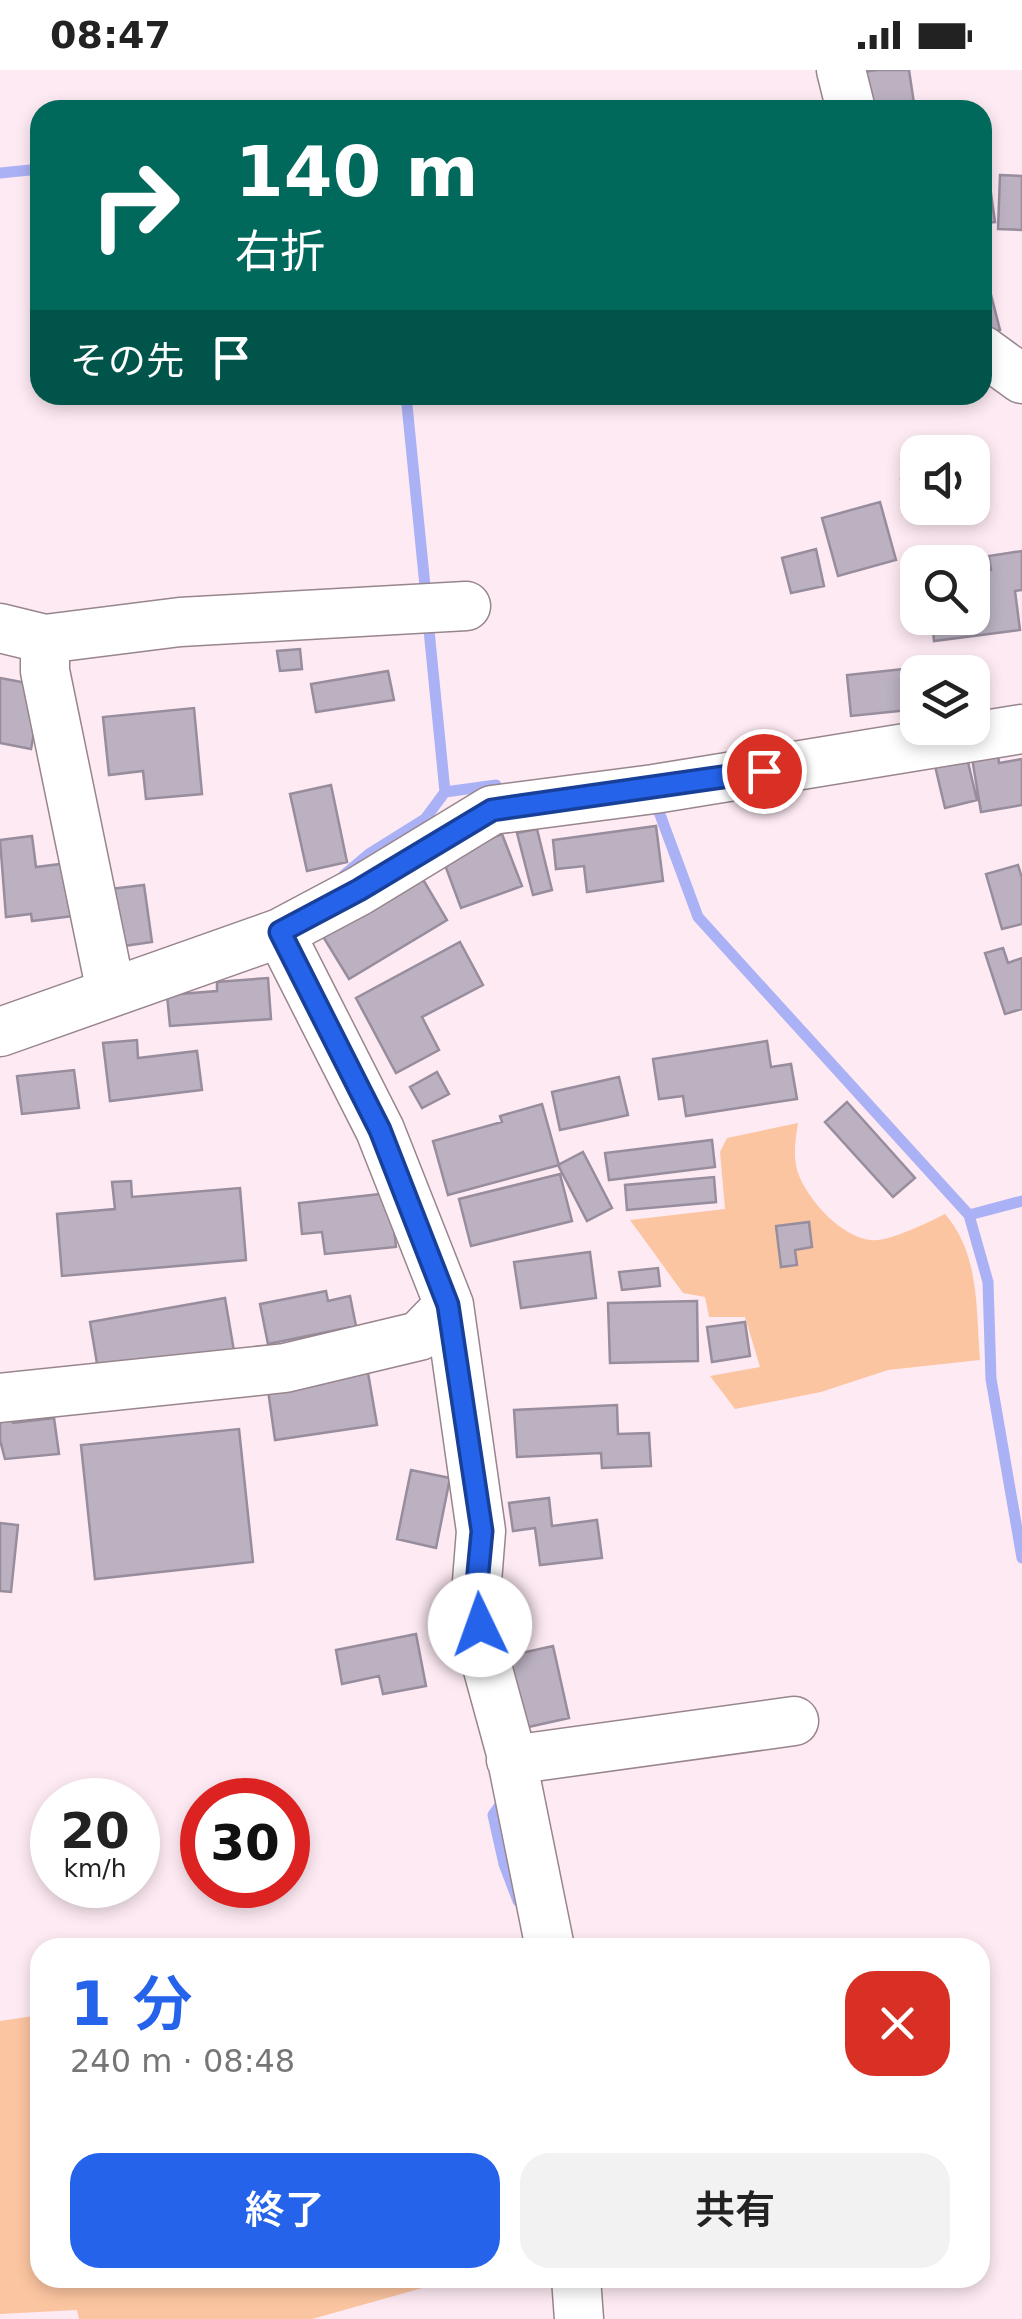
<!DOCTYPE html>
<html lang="ja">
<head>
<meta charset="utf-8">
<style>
  body { margin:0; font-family:"DejaVu Sans","Noto Sans JP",sans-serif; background:#f2f2f2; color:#222; height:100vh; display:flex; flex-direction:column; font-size:38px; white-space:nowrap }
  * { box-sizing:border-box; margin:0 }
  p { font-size:32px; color:#767676 }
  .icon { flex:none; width:55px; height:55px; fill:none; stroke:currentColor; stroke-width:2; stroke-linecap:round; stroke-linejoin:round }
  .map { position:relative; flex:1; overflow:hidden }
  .side { position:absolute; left:30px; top:1868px; width:960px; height:350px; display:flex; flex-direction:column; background:#fff; border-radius:30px; box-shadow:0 5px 15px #0003 }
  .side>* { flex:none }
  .hud { position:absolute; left:30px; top:30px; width:962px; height:305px; border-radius:30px; box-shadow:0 5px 15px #0003; background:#00695c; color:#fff; overflow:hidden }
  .controls { position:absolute; left:900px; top:365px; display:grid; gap:20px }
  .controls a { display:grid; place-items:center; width:90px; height:90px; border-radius:20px; background:#fff; box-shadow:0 5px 15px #0003; font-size:50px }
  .speed { position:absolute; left:30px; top:1708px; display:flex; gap:20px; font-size:50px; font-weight:700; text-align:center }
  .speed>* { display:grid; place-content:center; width:130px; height:130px; border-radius:50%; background:#fff; box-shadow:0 5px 15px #0003; line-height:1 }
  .speed small { font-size:25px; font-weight:400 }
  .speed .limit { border:15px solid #d22; background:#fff; color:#111 }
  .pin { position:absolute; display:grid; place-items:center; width:85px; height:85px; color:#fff; margin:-42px; border:5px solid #fff; border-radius:50%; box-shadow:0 2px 10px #0007 }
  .me { position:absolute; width:110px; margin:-55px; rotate:357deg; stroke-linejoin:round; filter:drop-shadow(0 0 8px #0008) }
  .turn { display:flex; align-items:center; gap:35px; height:210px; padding:0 40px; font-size:45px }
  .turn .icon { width:130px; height:130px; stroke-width:2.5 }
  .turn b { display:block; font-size:70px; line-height:85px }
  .then { display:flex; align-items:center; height:95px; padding:0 40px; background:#0003; gap:20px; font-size:38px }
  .round { display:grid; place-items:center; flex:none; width:105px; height:105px; border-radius:30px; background:#f2f2f2 }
  .headline { display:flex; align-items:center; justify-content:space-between; height:170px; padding:0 40px }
  h1 { font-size:60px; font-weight:600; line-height:75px; color:#2563eb }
  .action { display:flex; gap:20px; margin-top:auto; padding:20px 40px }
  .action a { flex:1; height:115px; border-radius:30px; background:#2563eb; color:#fff; font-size:40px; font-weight:600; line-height:115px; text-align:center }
  .action a+a { background:#f2f2f2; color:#222 }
  .status { display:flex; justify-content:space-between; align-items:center; height:70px; padding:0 50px; background:#fff; direction:ltr }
  .status svg { height:28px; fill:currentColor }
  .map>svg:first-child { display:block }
  .green { fill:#fcc5a1 }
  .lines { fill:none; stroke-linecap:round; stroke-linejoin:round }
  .stream { stroke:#abb1f5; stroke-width:11 }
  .building { fill:#bbb1c1; stroke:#978d9d; stroke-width:2.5 }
  .minor-casing { stroke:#98858e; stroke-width:51 }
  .minor { stroke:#fff; stroke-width:48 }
  .route-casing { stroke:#184099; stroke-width:25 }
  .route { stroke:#2563eb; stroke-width:18 }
</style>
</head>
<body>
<div class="status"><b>08:47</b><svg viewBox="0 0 49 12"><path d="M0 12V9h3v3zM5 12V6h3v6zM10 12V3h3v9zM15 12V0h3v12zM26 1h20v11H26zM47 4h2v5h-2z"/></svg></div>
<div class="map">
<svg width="1022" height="2249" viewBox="0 0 1022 2249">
  <rect width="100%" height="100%" fill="#feeaf3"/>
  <!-- green -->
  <path class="green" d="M 798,1053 C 795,1071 792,1091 800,1108 C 812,1134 841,1166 870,1170 C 887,1173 929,1152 945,1144 C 980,1184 976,1240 980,1290 L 888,1300 L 821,1322 L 735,1339 L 710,1306 L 760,1297 L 745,1247 L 709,1247 L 705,1227 L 683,1223 L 630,1150 L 725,1139 L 720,1082 L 727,1068 Z
    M 40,1945 L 40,2208 L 451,2210 L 312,2249 L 79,2249 L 77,2240 L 0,2244 L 0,1951 Z"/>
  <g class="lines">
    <!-- stream -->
    <path class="stream" d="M 0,103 L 40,99
      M 406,325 L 426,526
      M 428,550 L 445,722 L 496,715 L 503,725 L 507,724
      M 655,731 L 698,847 L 969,1145 L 988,1212 L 991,1309 L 1022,1488
      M 344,805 L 369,784 L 425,749 L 445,722
      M 969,1145 L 1022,1131
      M 505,1728 L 493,1745 L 504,1794 L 518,1831"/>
  </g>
  <!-- building -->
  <path class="building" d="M 877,0 L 909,0 L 915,40 L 869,40 L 863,2 Z
    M 988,102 L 995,152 L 982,153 L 982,103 Z
    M 1000,105 L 1022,106 L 1022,160 L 998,159 Z
    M 989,217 L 1000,260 L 982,263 L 982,218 Z
    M 981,397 L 986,427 L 972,429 L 972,398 Z
    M 918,407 L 918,437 L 906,439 L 901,409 Z
    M 880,432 L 896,490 L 838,506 L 822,448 Z
    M 816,479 L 824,516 L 791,523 L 782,488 Z
    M 1022,481 L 1022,520 L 1015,521 L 1020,560 L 934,571 L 932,550 L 928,548 L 972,548 L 972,503 L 991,500 L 989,486 Z
    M 300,579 L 302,599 L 280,601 L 277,581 Z
    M 923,597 L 923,602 L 918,602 L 918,639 L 851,646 L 847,605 Z
    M 388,601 L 394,630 L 316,642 L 311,614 Z
    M 0,608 L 43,616 L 31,679 L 0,673 Z
    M 194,638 L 202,724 L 146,729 L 143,701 L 109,705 L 103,647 Z
    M 997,678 L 999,693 L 1022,689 L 1022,735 L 981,742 L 971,682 Z
    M 967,688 L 977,730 L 945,738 L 935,696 Z
    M 331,715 L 347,792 L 307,801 L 290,724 Z
    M 656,756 L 663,811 L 587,822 L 584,796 L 556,799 L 553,770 Z
    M 537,759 L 552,820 L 533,825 L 517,763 Z
    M 502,764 L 522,816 L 461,838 L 442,787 Z
    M 32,766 L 36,797 L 76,792 L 82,845 L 32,851 L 31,844 L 6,847 L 0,770 Z
    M 1018,795 L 1022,808 L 1022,854 L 1002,859 L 986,804 Z
    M 418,801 L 447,850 L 349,909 L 319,860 Z
    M 144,815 L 152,872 L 117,877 L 110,819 Z
    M 460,872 L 483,915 L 422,947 L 439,980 L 396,1003 L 356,928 Z
    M 1003,878 L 1008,893 L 1022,888 L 1022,939 L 1005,944 L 985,883 Z
    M 268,908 L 271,949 L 170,956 L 167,925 L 217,921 L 217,912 Z
    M 137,970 L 138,988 L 197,981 L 202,1020 L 110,1031 L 103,973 Z
    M 767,971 L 771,997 L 791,994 L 797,1029 L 686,1046 L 683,1026 L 659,1029 L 653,989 Z
    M 74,1000 L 79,1038 L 22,1044 L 17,1006 Z
    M 437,1002 L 449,1024 L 422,1038 L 410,1017 Z
    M 619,1007 L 628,1045 L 560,1060 L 552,1022 Z
    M 847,1032 L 915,1108 L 893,1127 L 825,1052 Z
    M 542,1034 L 559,1095 L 448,1125 L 433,1071 L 502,1052 L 500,1046 Z
    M 712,1070 L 715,1097 L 609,1110 L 605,1083 Z
    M 583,1082 L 612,1138 L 587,1151 L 558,1095 Z
    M 560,1104 L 572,1151 L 471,1176 L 459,1129 Z
    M 714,1107 L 716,1132 L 627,1140 L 625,1115 Z
    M 131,1111 L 132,1127 L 240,1118 L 246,1190 L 62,1206 L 57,1144 L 115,1139 L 112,1112 Z
    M 390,1123 L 396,1177 L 325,1184 L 322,1162 L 302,1164 L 299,1133 Z
    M 809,1152 L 812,1177 L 795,1180 L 797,1195 L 781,1197 L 776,1156 Z
    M 590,1182 L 596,1228 L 521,1238 L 514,1192 Z
    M 658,1198 L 660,1216 L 622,1220 L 619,1202 Z
    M 326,1221 L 328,1231 L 350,1226 L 356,1256 L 268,1274 L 260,1234 Z
    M 225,1228 L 236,1293 L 101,1317 L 90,1252 Z
    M 697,1231 L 698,1291 L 610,1293 L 608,1233 Z
    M 745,1252 L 750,1286 L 712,1292 L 707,1257 Z
    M 367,1297 L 377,1355 L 275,1370 L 267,1313 Z
    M 617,1335 L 618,1364 L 649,1363 L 651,1396 L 602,1398 L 601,1383 L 517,1387 L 514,1340 Z
    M 0,1343 L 9,1344 L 13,1353 L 54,1348 L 59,1384 L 5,1389 L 0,1370 Z
    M 239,1359 L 253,1492 L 95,1509 L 81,1375 Z
    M 411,1400 L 450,1408 L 436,1478 L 397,1469 Z
    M 549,1428 L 552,1456 L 597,1450 L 602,1488 L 540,1495 L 535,1458 L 513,1461 L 509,1433 Z
    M 0,1453 L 18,1455 L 11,1522 L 0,1521 Z
    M 416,1564 L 426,1616 L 383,1624 L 379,1606 L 342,1614 L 336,1580 Z
    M 553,1576 L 569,1648 L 515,1660 L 499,1588 Z"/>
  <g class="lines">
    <!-- minor casing -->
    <g class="minor-casing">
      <path id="minor" d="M 841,0 L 851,40
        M 982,280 L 1022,309
        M 0,558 L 45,569 L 180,552 L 466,536
        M 45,569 L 45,601 L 111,922
        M 280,863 L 380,1060 L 449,1235 L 481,1461 L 476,1524 L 484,1585 L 510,1680 L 550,1878
        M 0,962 L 280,863 L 359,821 L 492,740 L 654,719 L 1022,659
        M 0,1328 L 285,1298 L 419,1266 L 449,1235
        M 511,1690 L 794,1651
        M 576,2208 L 579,2249"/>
    </g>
    <!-- minor -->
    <use href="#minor" class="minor"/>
  </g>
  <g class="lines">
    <!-- route casing -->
    <g class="route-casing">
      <path id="route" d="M 480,1555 L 476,1524 L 482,1461 L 448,1235 L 380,1060 L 280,862 L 359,820 L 492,740 L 764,701"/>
    </g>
    <!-- route -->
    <use href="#route" class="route"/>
  </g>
</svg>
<div class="controls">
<a><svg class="icon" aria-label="sound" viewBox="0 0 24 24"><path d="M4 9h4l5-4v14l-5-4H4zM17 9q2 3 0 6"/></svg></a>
<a><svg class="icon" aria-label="search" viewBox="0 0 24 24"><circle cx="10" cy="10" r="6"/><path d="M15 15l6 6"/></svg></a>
<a><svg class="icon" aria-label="layers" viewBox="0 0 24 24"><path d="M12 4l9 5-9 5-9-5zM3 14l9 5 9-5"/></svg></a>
</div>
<div class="speed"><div>20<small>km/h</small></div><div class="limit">30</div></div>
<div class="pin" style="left:764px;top:701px;background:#d93025"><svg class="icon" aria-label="arrive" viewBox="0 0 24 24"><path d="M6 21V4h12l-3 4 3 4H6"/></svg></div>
<svg class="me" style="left:480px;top:1555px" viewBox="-20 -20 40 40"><circle r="19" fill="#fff"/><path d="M0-13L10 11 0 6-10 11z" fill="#2563eb"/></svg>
<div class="hud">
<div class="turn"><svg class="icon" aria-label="right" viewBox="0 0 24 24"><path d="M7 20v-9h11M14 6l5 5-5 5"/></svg><div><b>140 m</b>右折</div></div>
<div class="then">その先<svg class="icon" aria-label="arrive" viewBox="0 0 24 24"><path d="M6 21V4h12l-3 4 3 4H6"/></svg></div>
</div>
<section class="side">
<div class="headline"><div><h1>1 分</h1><p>240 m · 08:48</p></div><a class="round" style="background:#d93025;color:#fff"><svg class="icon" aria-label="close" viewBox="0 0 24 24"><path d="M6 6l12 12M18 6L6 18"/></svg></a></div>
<div class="action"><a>終了</a><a>共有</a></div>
</section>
</div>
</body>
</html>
